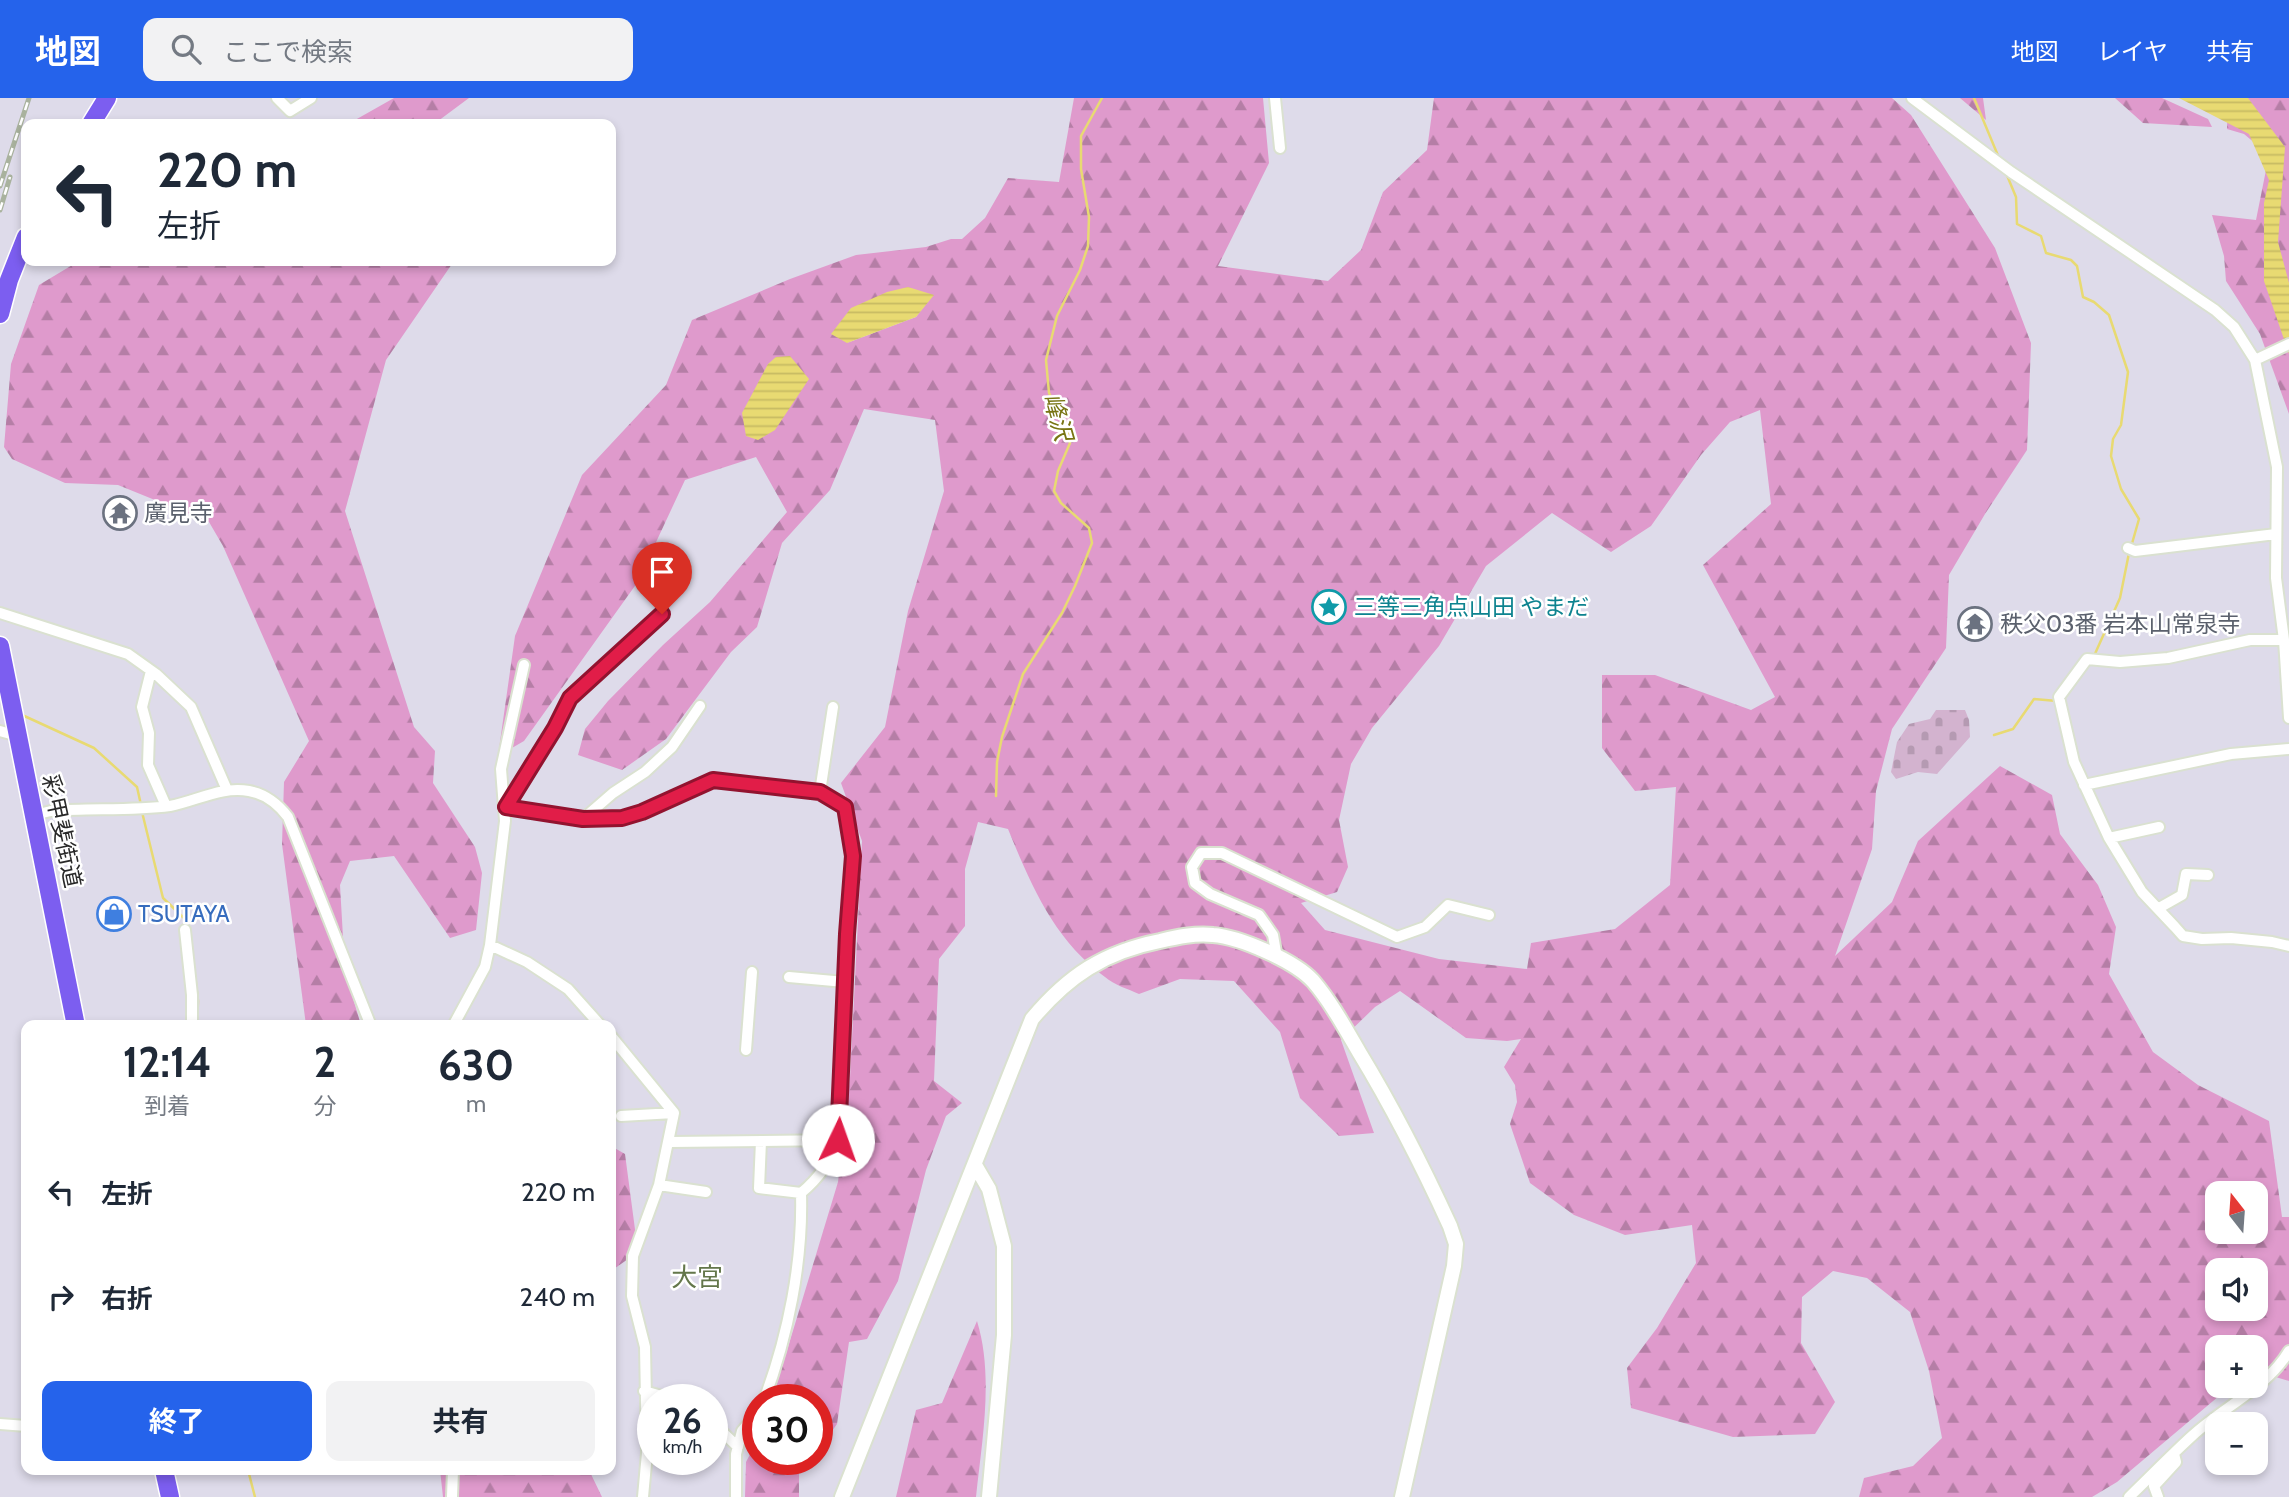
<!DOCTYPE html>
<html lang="ja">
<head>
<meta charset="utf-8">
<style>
  body { margin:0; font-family:Cabin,"Noto Sans JP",sans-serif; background:#f2f2f3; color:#1f2937; height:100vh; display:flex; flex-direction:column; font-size:26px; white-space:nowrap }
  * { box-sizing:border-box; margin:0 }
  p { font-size:23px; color:#747a83 }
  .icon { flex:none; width:38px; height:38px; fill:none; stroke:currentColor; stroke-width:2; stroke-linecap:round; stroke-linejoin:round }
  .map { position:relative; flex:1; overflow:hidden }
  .details { position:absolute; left:21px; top:922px; width:595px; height:455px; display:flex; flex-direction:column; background:#fff; border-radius:14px; box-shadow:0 4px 10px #0003 }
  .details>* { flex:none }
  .top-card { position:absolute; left:21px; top:21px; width:595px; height:147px; border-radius:14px; box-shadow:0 4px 10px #0003; background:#fff; color:#1f2937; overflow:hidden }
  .needle { width:46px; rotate:343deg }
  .buttons { position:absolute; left:2205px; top:1083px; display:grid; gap:14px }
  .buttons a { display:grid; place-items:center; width:63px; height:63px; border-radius:14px; background:#fff; box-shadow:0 4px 10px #0003; font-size:35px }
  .speed { position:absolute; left:637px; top:1286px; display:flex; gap:14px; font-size:35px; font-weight:700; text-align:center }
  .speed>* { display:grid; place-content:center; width:91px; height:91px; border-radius:50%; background:#fff; box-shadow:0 4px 10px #0003; line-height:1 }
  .speed small { font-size:18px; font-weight:400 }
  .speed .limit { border:10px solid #d22; background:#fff; color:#111 }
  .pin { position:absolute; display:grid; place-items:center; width:60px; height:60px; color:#fff; margin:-72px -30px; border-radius:50% 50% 50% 0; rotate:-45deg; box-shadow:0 0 7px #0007 }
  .pin .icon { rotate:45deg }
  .me { position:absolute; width:77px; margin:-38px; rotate:3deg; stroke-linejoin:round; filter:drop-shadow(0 0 5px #0008) }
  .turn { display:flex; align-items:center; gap:24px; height:147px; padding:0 21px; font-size:32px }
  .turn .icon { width:91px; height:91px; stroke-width:2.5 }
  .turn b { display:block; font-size:49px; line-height:60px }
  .eta { display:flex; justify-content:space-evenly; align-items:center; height:119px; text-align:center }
  .eta b { font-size:42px; font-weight:700; line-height:49px }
  .primary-button { display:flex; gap:14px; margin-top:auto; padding:14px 21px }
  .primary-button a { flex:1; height:80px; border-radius:14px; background:#2563eb; color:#fff; font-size:28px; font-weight:700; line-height:80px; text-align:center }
  .primary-button a+a { background:#f2f2f3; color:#1f2937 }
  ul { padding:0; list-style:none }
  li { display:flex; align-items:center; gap:21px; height:105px; padding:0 21px }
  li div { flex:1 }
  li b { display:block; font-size:26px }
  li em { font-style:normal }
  header { display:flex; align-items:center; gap:42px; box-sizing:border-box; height:98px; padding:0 35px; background:#2563eb; color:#fff }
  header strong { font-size:33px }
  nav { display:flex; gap:38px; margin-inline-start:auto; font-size:24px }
  .search { width:490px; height:63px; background:#f2f2f3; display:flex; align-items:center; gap:18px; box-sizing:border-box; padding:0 24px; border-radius:14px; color:#747a83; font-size:26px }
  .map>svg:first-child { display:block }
  .forest { fill:url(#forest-firs); fill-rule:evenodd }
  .cemetery { fill:url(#cemetery-stones) }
  .water { fill:url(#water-rules) }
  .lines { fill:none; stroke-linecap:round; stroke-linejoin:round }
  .stream { stroke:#e8da72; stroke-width:2.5 }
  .minor-casing { stroke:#dae1d0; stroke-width:14 }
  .tertiary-casing { stroke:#dae1d0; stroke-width:18 }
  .trunk-casing { stroke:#fff; stroke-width:21 }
  .minor { stroke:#fff; stroke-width:10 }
  .tertiary { stroke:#fff; stroke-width:14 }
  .trunk { stroke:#7c5ef0; stroke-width:18 }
  .rail-casing { stroke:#a9b29e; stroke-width:5 }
  .rail { stroke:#fff; stroke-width:2.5; stroke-dasharray:8; stroke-linecap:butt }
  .route-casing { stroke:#92132f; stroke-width:18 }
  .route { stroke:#e11d48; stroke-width:12 }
  .labels { text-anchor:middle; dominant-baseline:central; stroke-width:5; stroke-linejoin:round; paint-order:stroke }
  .worship-label { font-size:23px; fill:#5b616d; stroke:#fff; text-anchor:start }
  .culture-label { font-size:23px; fill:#0d838f; stroke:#fff; text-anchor:start }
  .street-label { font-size:23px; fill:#292929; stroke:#fff }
  .shop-label { font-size:23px; fill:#366cbe; stroke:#fff; text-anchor:start }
  .water-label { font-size:24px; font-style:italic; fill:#787413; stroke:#fff }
  .quarter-label { font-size:26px; fill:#64774b; stroke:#fff }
</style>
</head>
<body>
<header>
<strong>地図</strong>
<div class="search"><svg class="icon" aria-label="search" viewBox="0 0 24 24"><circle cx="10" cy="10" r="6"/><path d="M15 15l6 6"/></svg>ここで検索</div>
<nav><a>地図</a><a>レイヤ</a><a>共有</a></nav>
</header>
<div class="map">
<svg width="2289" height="1399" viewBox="0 0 2289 1399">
  <defs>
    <pattern id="forest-firs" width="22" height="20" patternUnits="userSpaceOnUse" patternTransform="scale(1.75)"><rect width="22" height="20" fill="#df9acc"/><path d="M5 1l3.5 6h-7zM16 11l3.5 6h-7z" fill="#b57ea6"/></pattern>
    <pattern id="cemetery-stones" width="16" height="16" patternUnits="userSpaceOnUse" patternTransform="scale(1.75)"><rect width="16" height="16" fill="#d3b3cf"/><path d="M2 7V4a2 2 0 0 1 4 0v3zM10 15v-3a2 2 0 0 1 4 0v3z" fill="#b59ab2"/></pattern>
    <pattern id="water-rules" width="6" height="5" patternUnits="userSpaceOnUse" patternTransform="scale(1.75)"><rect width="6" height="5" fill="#e8da72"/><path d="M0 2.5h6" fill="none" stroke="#c7bb63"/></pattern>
  </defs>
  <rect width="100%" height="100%" fill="#dedbea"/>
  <!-- forest -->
  <path class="forest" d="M 394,0 L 469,0 L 434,26 L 348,26 Z
    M 1074,0 L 1263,0 L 1269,65 L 1218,168 L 1328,183 L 1361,152 L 1383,94 L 1427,52 L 1434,0 L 1892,0 L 1911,17 L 1995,150 L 2031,245 L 2027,352 L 1985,416 L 1949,477 L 1946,550 L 1892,631 L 1876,693 L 1872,751 L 1835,858 L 1892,804 L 1918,743 L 2000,668 L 2052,697 L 2060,736 L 2098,787 L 2116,829 L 2109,876 L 2153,954 L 2198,987 L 2269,1023 L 2282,1119 L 2289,1119 L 2289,1283 L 2259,1274 L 2256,1276 L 2256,1250 L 2217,1250 L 2217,1288 L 2235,1288 L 2219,1298 L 2117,1384 L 2092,1399 L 1859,1399 L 1864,1380 L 1913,1368 L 1942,1340 L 1929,1273 L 1910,1214 L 1867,1180 L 1833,1173 L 1802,1199 L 1801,1245 L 1835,1304 L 1815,1336 L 1733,1339 L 1631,1310 L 1627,1270 L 1657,1230 L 1696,1165 L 1692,1127 L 1625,1137 L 1574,1117 L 1530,1085 L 1510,1026 L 1517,1004 L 1515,987 L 1504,969 L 1521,941 L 1507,943 L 1466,940 L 1400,893 L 1375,909 L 1341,942 L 1374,1035 L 1339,1038 L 1300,1000 L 1280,934 L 1234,883 L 1180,881 L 1139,896 C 1128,891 1114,887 1105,879 C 1054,842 1031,787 1008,731 L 978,724 L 965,771 L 965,828 L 939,861 L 934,983 L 962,1005 L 946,1018 L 926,1072 L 898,1183 L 867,1241 L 849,1244 L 837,1326 L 817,1354 L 817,1302 L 772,1302 L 838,1084 L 850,980 L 862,743 L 841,685 L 885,629 L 908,513 L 944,393 L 935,322 L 864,311 L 830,392 L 782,445 L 757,529 L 731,554 L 666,641 L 622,672 L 578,657 L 585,631 L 608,603 L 663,547 L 710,504 L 787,414 L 756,359 L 685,382 L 637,485 L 524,643 L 498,658 L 515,538 L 582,377 L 666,287 L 692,222 L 790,181 L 856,157 L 926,149 L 951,141 L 962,141 L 985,120 L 1008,80 L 1059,84 ZM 933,197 L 916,219 L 847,245 ZM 1760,312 L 1771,406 L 1703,467 L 1775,599 L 1751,612 L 1655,577 L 1602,577 L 1602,650 L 1635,693 L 1676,689 L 1670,787 L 1615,831 L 1531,845 L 1527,871 L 1439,861 L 1325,832 L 1301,805 L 1337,794 L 1348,769 L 1339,722 L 1351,666 L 1372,630 L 1439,548 L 1486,468 L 1552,415 L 1611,454 L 1651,428 L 1701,357 L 1730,324 ZM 2217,1096 L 2256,1096 L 2256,1134 L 2217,1134 ZM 2217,1172 L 2256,1172 L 2256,1211 L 2217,1211 Z
    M 1960,0 L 1983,0 L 1986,22 Z
    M 2115,0 L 2162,0 L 2208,21 L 2212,29 L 2143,25 Z
    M 2228,0 L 2289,0 L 2289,316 L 2260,236 L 2226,183 L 2224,158 L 2212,117 L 2256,122 L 2269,57 L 2244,36 L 2227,31 Z
    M 79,163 L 454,163 L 386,262 L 345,413 L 414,629 L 435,653 L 433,685 L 475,749 L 482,775 L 476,832 L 450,840 L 394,758 L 350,763 L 340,787 L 345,874 L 361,927 L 306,927 L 282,746 L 284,684 L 309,643 L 223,448 L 209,424 L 118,387 L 65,385 L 12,361 L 4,349 L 11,266 L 39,187 Z
    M 611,1048 L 625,1056 L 638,1154 L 611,1173 Z
    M 977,1223 C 994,1278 982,1342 976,1399 L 896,1399 L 916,1312 L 942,1305 Z
    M 758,1341 L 758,1362 L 810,1362 L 799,1375 L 799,1399 L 745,1399 L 746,1364 Z
    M 440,1372 L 589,1372 L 602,1399 L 443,1399 Z"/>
  <!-- cemetery -->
  <path class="cemetery" d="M 1936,612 L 1965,612 L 1969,622 L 1970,639 L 1937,676 L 1918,674 L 1896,681 L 1891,674 L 1897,644 L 1909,626 L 1930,621 Z"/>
  <!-- water -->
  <path class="water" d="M 2179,0 L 2248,0 L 2285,49 L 2278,144 L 2289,185 L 2289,256 L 2264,183 L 2264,105 L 2269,82 L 2249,36 Z
    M 908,189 L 934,197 L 916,219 L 847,245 L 831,236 L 851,210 L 887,194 Z
    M 790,258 L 809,281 L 775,332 L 758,342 L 746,338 L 742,315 L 768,266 L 776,259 Z"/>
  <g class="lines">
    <!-- stream -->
    <path class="stream" d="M 1974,0 L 1999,60
      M 2006,75 L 2016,99 L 2017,126 L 2041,138 L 2046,155 L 2071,162 L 2077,168 L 2083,199 L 2094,204 L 2109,217 L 2128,274 L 2121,327 L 2113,341 L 2111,358 L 2121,391 L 2139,421 L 2131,449
      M 2094,558 L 2120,500 L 2129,455
      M 2064,600 L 2083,575
      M 20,616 L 94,650 L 137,689 L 141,707
      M 1994,637 L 2013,631 L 2034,601 L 2057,603
      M 996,698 L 997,664 L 1002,639 L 1023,576 L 1062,515 L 1075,488 L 1092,445 L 1089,430 L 1061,405 L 1054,393 L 1058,373 L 1070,345 L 1066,328 L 1049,295 L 1046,262 L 1057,218 L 1080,172 L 1088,148 L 1089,119 L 1081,71 L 1081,38 L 1102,0
      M 142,714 L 163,800 L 185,821 L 189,830
      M 193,861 L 198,903 L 197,928
      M 248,1372 L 255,1399"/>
    <!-- minor casing -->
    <g class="minor-casing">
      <path id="minor" d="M 277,0 L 290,13 L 311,0
        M 1275,0 L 1280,50
        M 1912,0 L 2011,74 L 2215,212 L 2234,229 L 2255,262 L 2277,369 L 2276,480 L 2284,542 L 2289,620
        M 2255,262 L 2289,246
        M 2128,450 L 2135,453 L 2276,436
        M 0,515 L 128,556 L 156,576 L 191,609 L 227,692
        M 2284,542 L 2250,542 L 2168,560 L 2120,564 L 2087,561 L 2059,599 L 2074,664 L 2109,740 L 2142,794 L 2175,829 L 2183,838 L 2202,841 L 2231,840 L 2272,844 L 2289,848
        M 151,573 L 142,609 L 149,635 L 148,667 L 166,708
        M 0,633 L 18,638
        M 2084,687 L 2231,656 L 2289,651
        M 820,694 L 833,609
        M 506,709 L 583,721 L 622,720 L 642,714 L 713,682 L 820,694 L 845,709 L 854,758 L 847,836 L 838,1042 C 831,1063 818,1081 801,1095 C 803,1164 788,1238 764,1302
        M 506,709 L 555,630 L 570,600 L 662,516
        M 34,717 L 51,713 C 90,710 131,713 170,708 C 197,703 221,688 249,693 C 266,696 278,706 288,719 L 371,928
        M 583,721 L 613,695 L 645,674 L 672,649 L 700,608
        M 2109,740 L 2159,729
        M 2159,810 L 2182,797 L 2186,776 L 2208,777
        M 185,832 L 192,897 L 192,928
        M 490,847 L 527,864 L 568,891 L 601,928
        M 1277,860 L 1273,837 L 1259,817 L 1210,796 L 1195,785 L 1192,769 L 1201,755 L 1222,755 L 1397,839 L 1425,829 L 1448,807 L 1489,817
        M 789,879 L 845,884
        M 453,928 L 485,869 L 490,847 L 505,723 L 501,671 L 524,567
        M 611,938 L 674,1015 L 659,1087 L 633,1158 L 632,1198 L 645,1249 L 647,1355 L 643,1399
        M 746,952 L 752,874
        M 621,1018 L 674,1015
        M 761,1043 L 759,1090 L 801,1095
        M 670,1044 L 838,1042
        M 659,1087 L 706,1094
        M 644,1293 L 676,1302
        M 712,1324 L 738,1349
        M 0,1326 L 26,1328
        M 452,1399 L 453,1372
        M 736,1399 L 736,1356 L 742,1333 L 758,1314
        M 2129,1399 C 2150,1379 2170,1358 2192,1338 C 2223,1309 2267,1290 2289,1253
        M 2158,1399 L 2154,1388 L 2176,1364 L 2174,1356"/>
    </g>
    <!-- tertiary casing -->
    <g class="tertiary-casing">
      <path id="tertiary" d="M 975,1067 L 989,1091 L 1004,1148 L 1004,1237 L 989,1399
        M 842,1399 L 1032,921 C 1068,878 1104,854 1160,843 C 1177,839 1195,835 1213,837 C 1240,839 1295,863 1313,883 C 1331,904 1345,930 1359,954 C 1393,1010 1423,1069 1450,1128 L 1456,1146 L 1454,1168 L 1402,1399"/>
    </g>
    <!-- trunk casing -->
    <g class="trunk-casing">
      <path id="trunk" d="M 91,26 L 107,0
        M 0,216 L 9,182 L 26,139
        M 0,548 L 76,928
        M 164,1372 L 170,1399"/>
    </g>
    <!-- minor -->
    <use href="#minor" class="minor"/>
    <!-- tertiary -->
    <use href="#tertiary" class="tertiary"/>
    <!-- trunk -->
    <use href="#trunk" class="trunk"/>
    <!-- rail casing -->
    <g class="rail-casing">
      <path id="rail" d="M 0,88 L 29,0
        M 0,112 L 10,79"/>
    </g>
    <!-- rail -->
    <use href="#rail" class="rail"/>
  </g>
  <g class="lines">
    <!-- route casing -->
    <g class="route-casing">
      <path id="route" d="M 662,516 L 570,600 L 555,630 L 506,709 L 583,721 L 622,720 L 642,714 L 713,682 L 820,694 L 845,709 L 853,758 L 847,836 L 838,1042"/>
    </g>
    <!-- route -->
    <use href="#route" class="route"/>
  </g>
  <!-- icons -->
  <defs>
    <g id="temple-ring" transform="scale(1.75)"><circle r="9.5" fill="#fff" stroke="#6b7280" stroke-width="1.5"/><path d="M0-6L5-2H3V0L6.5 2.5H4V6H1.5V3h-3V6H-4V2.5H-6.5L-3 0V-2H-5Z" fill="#6b7280"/></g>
    <g id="sight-ring" transform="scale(1.75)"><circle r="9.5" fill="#fff" stroke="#0f9aa8" stroke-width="1.5"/><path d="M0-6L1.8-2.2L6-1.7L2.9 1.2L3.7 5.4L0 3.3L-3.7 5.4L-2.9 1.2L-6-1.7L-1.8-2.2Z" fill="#0f9aa8"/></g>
    <g id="shop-ring" transform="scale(1.75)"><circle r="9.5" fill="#fff" stroke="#3f7fe0" stroke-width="1.5"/><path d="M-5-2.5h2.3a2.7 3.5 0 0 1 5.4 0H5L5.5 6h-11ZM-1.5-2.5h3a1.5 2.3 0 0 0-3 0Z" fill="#3f7fe0"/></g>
  </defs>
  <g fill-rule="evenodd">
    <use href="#temple-ring" x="120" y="415"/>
    <use href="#sight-ring" x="1329" y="509"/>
    <use href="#temple-ring" x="1975" y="526"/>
    <use href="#shop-ring" x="114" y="816"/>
  </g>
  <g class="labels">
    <!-- worship labels -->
    <g class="worship-label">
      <text x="144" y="415">廣見寺</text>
      <text x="2000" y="526">秩父03番 岩本山常泉寺</text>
    </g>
    <!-- culture labels -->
    <g class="culture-label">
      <text x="1354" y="509">三等三角点山田 やまだ</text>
    </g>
    <!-- street labels -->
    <g class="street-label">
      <text transform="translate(62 733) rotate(78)">彩甲斐街道</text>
    </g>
    <!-- shop labels -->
    <g class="shop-label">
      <text x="138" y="816">TSUTAYA</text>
    </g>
    <!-- water labels -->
    <g class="water-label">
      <text transform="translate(1058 319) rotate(74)">峰沢</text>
    </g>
    <!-- quarter labels -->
    <g class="quarter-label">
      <text x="697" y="1179">大宮</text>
    </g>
  </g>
</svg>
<div class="buttons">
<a><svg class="needle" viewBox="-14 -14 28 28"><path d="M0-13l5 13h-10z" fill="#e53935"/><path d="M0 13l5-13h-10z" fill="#747a83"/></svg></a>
<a><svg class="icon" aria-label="sound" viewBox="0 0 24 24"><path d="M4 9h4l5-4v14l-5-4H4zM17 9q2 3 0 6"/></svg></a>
<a>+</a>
<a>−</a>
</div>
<div class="speed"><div>26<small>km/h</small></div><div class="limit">30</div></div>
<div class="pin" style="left:662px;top:516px;background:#d93025"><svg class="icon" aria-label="arrive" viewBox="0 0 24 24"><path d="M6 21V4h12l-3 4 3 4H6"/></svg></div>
<svg class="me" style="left:838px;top:1042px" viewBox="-20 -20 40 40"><circle r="19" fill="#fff"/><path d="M0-13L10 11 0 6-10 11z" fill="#e11d48"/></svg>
<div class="top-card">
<div class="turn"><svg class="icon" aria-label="left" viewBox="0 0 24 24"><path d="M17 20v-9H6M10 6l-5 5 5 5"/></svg><div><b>220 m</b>左折</div></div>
</div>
<section class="details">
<div class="eta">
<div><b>12:14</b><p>到着</p></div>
<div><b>2</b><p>分</p></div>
<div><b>630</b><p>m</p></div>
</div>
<ul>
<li><svg class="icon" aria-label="left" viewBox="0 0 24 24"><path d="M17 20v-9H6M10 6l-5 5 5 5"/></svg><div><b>左折</b></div><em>220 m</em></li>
<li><svg class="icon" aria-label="right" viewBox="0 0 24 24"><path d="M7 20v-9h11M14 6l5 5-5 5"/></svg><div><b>右折</b></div><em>240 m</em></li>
</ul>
<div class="primary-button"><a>終了</a><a>共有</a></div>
</section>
</div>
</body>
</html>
